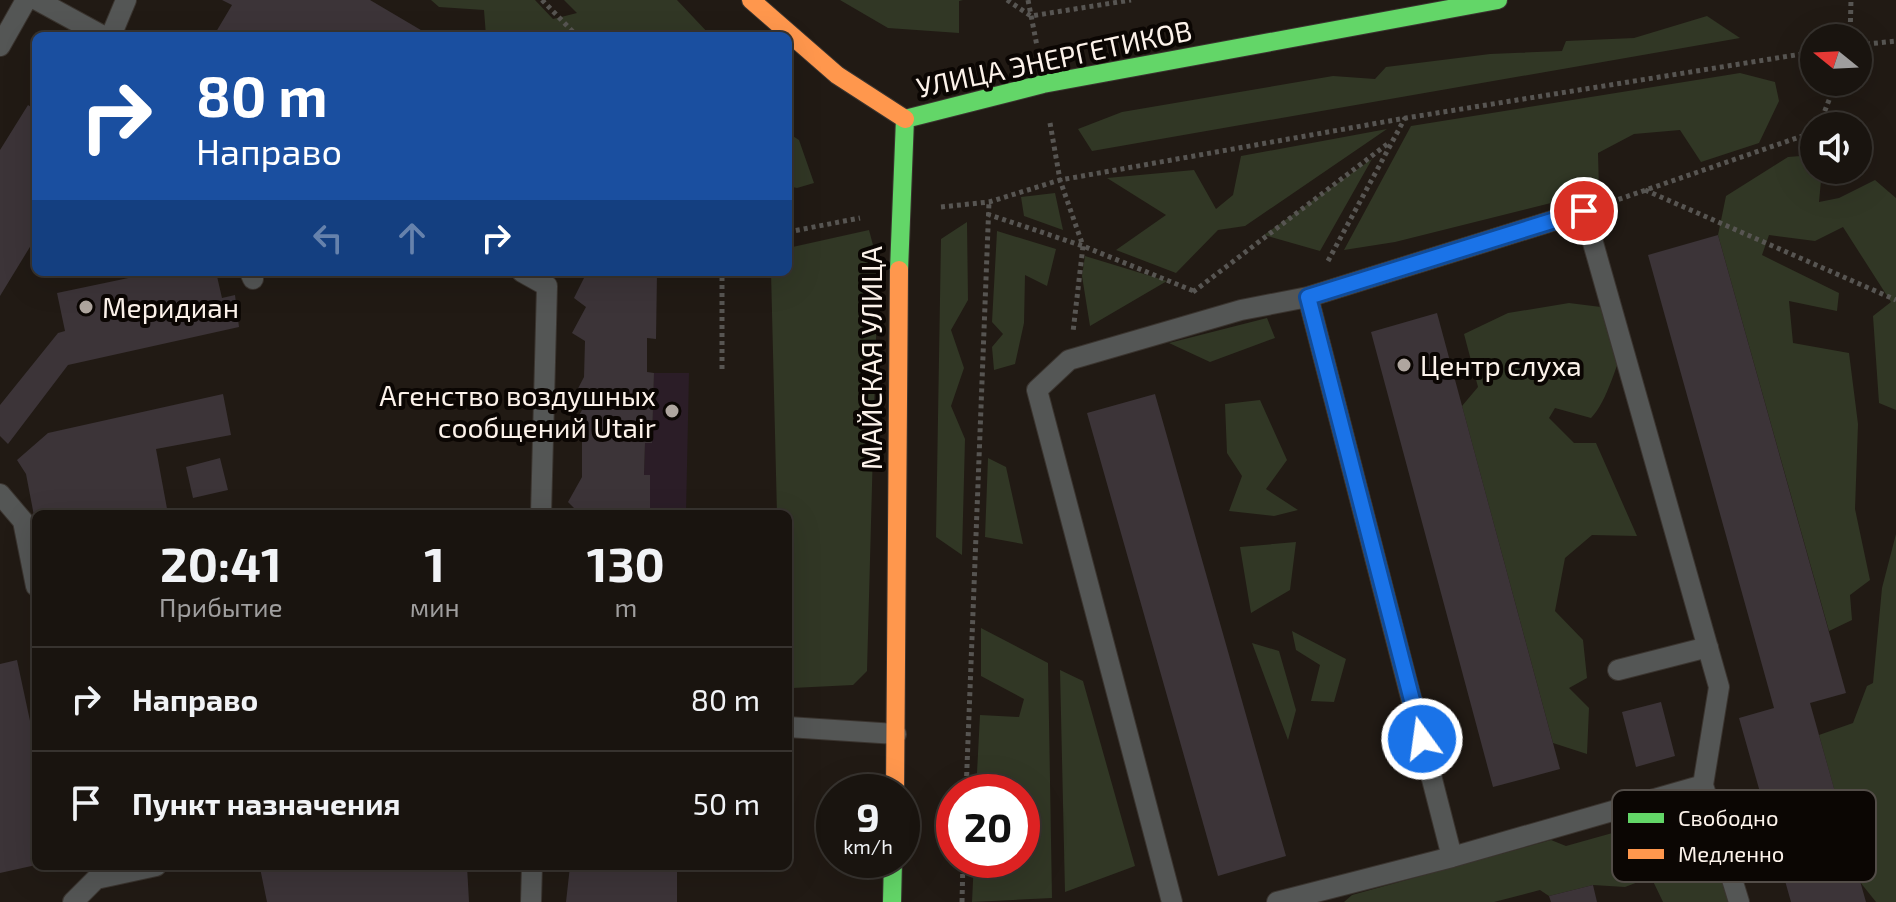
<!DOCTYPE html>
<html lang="ru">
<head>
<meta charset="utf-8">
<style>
  body { margin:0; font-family:"Exo 2",sans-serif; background:#26211d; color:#f1f3f6; height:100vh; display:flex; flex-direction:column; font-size:30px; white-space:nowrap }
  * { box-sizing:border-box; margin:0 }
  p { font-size:26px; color:#9f9e9e }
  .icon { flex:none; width:44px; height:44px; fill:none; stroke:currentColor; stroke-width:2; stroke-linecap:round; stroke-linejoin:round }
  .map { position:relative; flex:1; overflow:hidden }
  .drawer { position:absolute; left:32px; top:510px; width:760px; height:360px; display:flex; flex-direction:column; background:#19140f; border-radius:12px; box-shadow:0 8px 32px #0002,0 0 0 2px #37332f }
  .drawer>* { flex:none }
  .top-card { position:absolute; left:32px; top:32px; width:760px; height:244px; border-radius:12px; box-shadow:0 8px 32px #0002,0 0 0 2px #37332f; background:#1a4fa0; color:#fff; overflow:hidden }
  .needle { width:52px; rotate:288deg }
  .buttons { position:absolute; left:1800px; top:24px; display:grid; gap:16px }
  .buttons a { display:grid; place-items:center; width:72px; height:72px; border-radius:50%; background:#19140f; box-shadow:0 8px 32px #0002,0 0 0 2px #37332f; font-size:40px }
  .speed { position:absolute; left:816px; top:774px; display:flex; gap:16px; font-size:40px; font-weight:700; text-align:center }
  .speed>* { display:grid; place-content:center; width:104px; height:104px; border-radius:50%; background:#19140f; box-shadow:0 8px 32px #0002,0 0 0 2px #37332f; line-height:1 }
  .speed small { font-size:20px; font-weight:400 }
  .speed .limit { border:12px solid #d22; background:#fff; color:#111 }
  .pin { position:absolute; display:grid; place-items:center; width:68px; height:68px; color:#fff; margin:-34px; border:4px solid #fff; border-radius:50%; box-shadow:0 2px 8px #0007 }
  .me { position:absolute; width:88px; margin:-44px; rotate:346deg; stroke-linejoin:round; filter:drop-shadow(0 0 6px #0008) }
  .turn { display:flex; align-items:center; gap:28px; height:168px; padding:0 32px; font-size:36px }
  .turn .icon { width:104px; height:104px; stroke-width:2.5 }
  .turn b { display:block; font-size:56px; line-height:68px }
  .lanes { display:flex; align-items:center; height:76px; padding:0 32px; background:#0003; justify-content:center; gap:40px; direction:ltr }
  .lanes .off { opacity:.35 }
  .eta { display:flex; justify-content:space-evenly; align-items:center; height:136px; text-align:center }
  .eta b { font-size:48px; font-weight:700; line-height:56px }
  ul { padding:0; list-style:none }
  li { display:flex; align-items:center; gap:24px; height:104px; padding:0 32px; border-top:2px solid #37332f }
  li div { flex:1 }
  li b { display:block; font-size:30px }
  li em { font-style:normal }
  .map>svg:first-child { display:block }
  .commercial { fill:#2b1d27 }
  .green { fill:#313725 }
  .building { fill:#3c3438 }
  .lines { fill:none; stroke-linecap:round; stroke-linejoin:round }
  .lane-casing { stroke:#3a342f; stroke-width:22 }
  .fast-casing { stroke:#3a342f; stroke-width:20 }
  .slow-casing { stroke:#3a342f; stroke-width:20 }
  .path { stroke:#575552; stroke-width:5; stroke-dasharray:4 4; stroke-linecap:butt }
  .lane { stroke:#545655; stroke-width:20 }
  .fast { stroke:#63d668; stroke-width:18 }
  .slow { stroke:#ff974d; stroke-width:18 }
  .route-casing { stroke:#114b97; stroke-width:20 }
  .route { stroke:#1a73e8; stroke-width:14 }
  .poi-dot { fill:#afa69f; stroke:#0b0603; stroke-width:3 }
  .labels { text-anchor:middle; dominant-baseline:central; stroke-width:8; stroke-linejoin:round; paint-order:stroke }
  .street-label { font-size:28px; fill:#fcf2ea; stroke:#0b0603 }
  .poi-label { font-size:28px; fill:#fcf2ea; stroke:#0b0603; text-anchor:start }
  .key { fill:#0b0603; stroke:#534d48; stroke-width:2 }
  .key-label { font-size:22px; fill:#fcf2ea }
</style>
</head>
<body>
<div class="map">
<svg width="1896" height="902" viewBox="0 0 1896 902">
  <rect width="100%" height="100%" fill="#211a14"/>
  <!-- commercial -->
  <path class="commercial" d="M 654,373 L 689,373 L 686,514 L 650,514 L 650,475 L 644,475 L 645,443 L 652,442 Z"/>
  <!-- green -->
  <path class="green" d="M 431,0 L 535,0 L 553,19 L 577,13 L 564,0 L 677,0 L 711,36 L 486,36 L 484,10 L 439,7 Z
    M 840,0 L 963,0 L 959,1 L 959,33 L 888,28 Z
    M 1707,16 L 1740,38 L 1092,151 L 1078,129 L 1122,112 L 1333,76 L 1375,79 L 1386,67 L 1490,54 L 1562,51 L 1566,41 L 1634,38 Z
    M 1740,73 L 1775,82 L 1779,101 L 1759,143 L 1701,162 L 1680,130 L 1634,134 L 1598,153 L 1599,191 L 1395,242 L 1344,250 L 1411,126 Z
    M 1387,129 L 1245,226 L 1218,230 L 1176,273 L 1116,250 L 1166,215 L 1107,178 L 1194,170 L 1216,209 L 1233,195 L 1241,156 Z
    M 788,133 L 799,140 L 814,183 L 797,188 L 788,186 Z
    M 1814,155 L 1814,170 L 1822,170 L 1819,202 L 1839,198 L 1875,180 L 1896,198 L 1896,410 L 1879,403 L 1873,316 L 1891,302 L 1843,227 L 1815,241 L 1769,235 L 1762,255 L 1839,293 L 1837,311 L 1789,301 L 1793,343 L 1849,353 L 1858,424 L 1855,509 L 1870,580 L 1850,595 L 1852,620 L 1829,631 L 1718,235 L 1726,196 L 1788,157 Z
    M 1372,159 L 1320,251 L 1264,235 Z
    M 1055,193 L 1063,230 L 1024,216 L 1021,197 Z
    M 967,222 L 968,300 L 951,330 L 964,368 L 951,406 L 965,439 L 962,555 L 936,537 L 941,239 Z
    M 869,230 L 878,264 L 867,671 L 853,685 L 792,688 L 788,680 L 788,514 L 777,514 L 771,272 L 788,272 L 788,248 Z
    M 997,231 L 1056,249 L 1047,286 L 1025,275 L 1024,323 L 1015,364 L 994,370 L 992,347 L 1003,334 L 992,322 Z
    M 1085,256 L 1167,281 L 1090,326 L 1082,276 Z
    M 1569,303 L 1601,307 L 1628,336 C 1618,359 1607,403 1591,418 L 1555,408 L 1549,418 L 1574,443 L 1596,443 L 1637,536 L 1592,535 L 1565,558 L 1555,611 L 1583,640 L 1587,678 L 1569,688 L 1589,708 L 1587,754 L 1553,743 L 1462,406 L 1478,387 L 1464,334 L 1508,313 Z
    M 1267,318 L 1275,338 L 1210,362 L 1169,343 Z
    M 1260,400 L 1287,460 L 1266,489 L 1298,510 L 1274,516 L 1229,511 L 1242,476 L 1227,453 L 1225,404 Z
    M 988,458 L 1006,467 L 1023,544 L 985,537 Z
    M 1896,534 L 1896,902 L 1876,902 L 1860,882 L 1819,735 L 1853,723 L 1867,686 L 1873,683 L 1882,588 Z
    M 1296,542 L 1290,590 L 1251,613 L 1240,547 Z
    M 981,628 L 1048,663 L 1052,898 L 972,902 L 974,860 L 1022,860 L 1022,792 L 976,792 L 980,715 L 1019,717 L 1024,699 L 981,676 Z
    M 1292,631 L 1346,659 L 1334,702 L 1311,701 L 1320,665 L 1296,650 Z
    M 1252,643 L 1279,651 L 1296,710 L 1288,740 Z
    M 1060,670 L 1083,681 L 1135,866 L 1065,892 Z
    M 1666,818 C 1678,859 1678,878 1725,880 L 1731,902 L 1663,902 L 1651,877 L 1625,887 L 1593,885 L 1549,896 L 1540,890 L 1494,902 L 1344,902 L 1352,895 L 1551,840 L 1566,846 Z"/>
  <!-- building -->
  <path class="building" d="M 222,0 L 370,0 L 431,36 L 223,36 L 216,32 L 232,5 Z
    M 28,105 L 36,110 L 36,237 L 0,296 L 0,150 Z
    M 1718,235 L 1846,693 L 1810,703 L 1866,902 L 1791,902 L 1739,718 L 1774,708 L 1648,255 Z
    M 157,272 L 216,272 L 222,298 L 235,295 L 239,327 L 68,365 L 8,444 L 0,436 L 0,405 L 58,333 L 65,331 L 57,293 Z
    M 587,272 L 657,272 L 656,339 L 647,338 L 647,372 L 654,373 L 652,443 L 645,443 L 644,475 L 650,475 L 650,514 L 580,514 L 568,502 L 582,477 L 582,441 L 570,433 L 583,408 L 572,400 L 584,377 L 585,341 L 572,333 L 586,307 L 574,298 Z
    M 1437,313 L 1560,769 L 1493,787 L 1371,332 Z
    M 223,394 L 231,435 L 156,449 L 168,514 L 36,514 L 35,521 L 26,474 L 17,460 L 48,433 Z
    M 1155,394 L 1286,856 L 1218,876 L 1087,413 Z
    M 220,458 L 228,490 L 193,498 L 186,467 Z
    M 17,660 L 36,749 L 36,865 L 0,873 L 0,664 Z
    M 1661,702 L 1675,756 L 1636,767 L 1622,712 Z
    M 269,866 L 467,866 L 469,902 L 267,902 L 260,868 Z
    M 570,866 L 677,866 L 677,902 L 566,902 Z
    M 1593,885 L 1597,902 L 1551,902 L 1549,896 Z"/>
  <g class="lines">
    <!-- lane casing -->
    <g class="lane-casing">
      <path id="lane" d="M 37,0 L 103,36
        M 111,36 L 126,0
        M 0,46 L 26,0
        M 250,272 L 253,279
        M 522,272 L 547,286 L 541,514
        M 1308,297 L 1452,857
        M 0,494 L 23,521 L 36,586
        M 1618,670 L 1708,647
        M 788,727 L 896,734
        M 73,902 L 96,879 L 156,866
        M 531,902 L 532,866
        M 1172,902 L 1037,390 L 1069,360 L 1241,310 L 1308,297 L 1584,211 L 1719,687 L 1703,785 L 1739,902
        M 1277,902 L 1452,857 L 1703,785"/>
    </g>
    <!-- fast casing -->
    <g class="fast-casing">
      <path id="fast" d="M 905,119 L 1043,84 L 1498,0
        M 899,270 L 905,119
        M 892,902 L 893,860"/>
    </g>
    <!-- slow casing -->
    <g class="slow-casing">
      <path id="slow" d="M 751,0 L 837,75 L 905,119
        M 895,792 L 899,270"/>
    </g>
    <!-- path -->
    <path class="path" d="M 542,0 L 577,36
      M 1007,0 L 1031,16 L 1131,0
      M 1028,0 L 1037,46
      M 1850,38 L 1851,0
      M 1858,45 L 1896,41
      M 1050,123 L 1060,180 L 1083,246 L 1073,332
      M 1819,126 L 1836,82
      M 1645,190 L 1896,300
      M 1611,202 L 1814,132
      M 941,207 L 989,202 L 1060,180 L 1406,118 L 1814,52
      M 987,214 L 1083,246 L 1196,292
      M 788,232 L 860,218
      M 1328,261 L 1405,118
      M 1193,292 L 1390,142
      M 722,369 L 722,272
      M 966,792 L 989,202
      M 962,902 L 963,860"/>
    <!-- lane -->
    <use href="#lane" class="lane"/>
    <!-- fast -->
    <use href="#fast" class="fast"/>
    <!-- slow -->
    <use href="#slow" class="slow"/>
  </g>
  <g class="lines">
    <!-- route casing -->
    <g class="route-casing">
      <path id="route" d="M 1422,739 L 1308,297 L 1584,211"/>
    </g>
    <!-- route -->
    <use href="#route" class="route"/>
  </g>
  <!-- markers -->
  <g class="poi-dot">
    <circle cx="86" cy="307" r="8"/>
    <circle cx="1404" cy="365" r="8"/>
    <circle cx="672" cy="411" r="8"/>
  </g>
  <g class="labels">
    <!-- street labels -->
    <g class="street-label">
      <text transform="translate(1054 58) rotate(-12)">УЛИЦА ЭНЕРГЕТИКОВ</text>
      <text transform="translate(871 358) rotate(-90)">МАЙСКАЯ УЛИЦА</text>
    </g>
    <!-- poi labels -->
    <g class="poi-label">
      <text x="102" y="307">Меридиан</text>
      <text x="1420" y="365">Центр слуха</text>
      <text x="656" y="395" text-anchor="end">Агенство воздушных<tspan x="656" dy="32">сообщений Utair</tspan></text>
    </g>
  </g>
  <!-- legend -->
  <rect x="1612" y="790" width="264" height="92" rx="12" class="key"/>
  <rect x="1628" y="813" width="36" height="10" fill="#63d668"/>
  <rect x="1628" y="849" width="36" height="10" fill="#ff974d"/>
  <g class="key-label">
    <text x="1678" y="826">Свободно</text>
    <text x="1678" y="862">Медленно</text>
  </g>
</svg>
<div class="buttons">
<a><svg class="needle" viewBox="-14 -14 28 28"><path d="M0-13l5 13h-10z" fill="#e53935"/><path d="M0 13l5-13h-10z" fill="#9f9e9e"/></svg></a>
<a><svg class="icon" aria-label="sound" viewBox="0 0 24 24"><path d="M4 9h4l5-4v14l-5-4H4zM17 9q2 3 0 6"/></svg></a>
</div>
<div class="speed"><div>9<small>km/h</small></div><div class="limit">20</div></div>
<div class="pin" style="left:1584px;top:211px;background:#d93025"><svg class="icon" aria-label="arrive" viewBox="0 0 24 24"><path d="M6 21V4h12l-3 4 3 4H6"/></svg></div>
<svg class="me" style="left:1422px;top:739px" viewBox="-20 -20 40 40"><circle r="17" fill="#1a73e8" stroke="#fff" stroke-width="3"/><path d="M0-11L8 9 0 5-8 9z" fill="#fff"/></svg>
<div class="top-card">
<div class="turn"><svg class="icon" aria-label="right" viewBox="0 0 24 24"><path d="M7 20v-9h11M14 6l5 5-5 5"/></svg><div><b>80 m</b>Направо</div></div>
<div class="lanes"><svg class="icon off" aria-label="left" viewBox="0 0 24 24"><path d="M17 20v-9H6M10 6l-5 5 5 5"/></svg><svg class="icon off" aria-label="ahead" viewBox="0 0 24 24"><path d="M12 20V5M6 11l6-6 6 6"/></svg><svg class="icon" aria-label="right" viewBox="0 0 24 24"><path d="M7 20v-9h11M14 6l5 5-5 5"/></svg></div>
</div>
<section class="drawer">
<div class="eta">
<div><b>20:41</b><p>Прибытие</p></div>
<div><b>1</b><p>мин</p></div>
<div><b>130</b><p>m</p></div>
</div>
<ul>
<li><svg class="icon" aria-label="right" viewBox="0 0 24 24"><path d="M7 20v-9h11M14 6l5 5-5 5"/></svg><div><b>Направо</b></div><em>80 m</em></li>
<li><svg class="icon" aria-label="arrive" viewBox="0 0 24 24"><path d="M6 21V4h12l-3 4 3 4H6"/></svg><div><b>Пункт назначения</b></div><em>50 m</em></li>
</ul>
</section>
</div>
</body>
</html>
